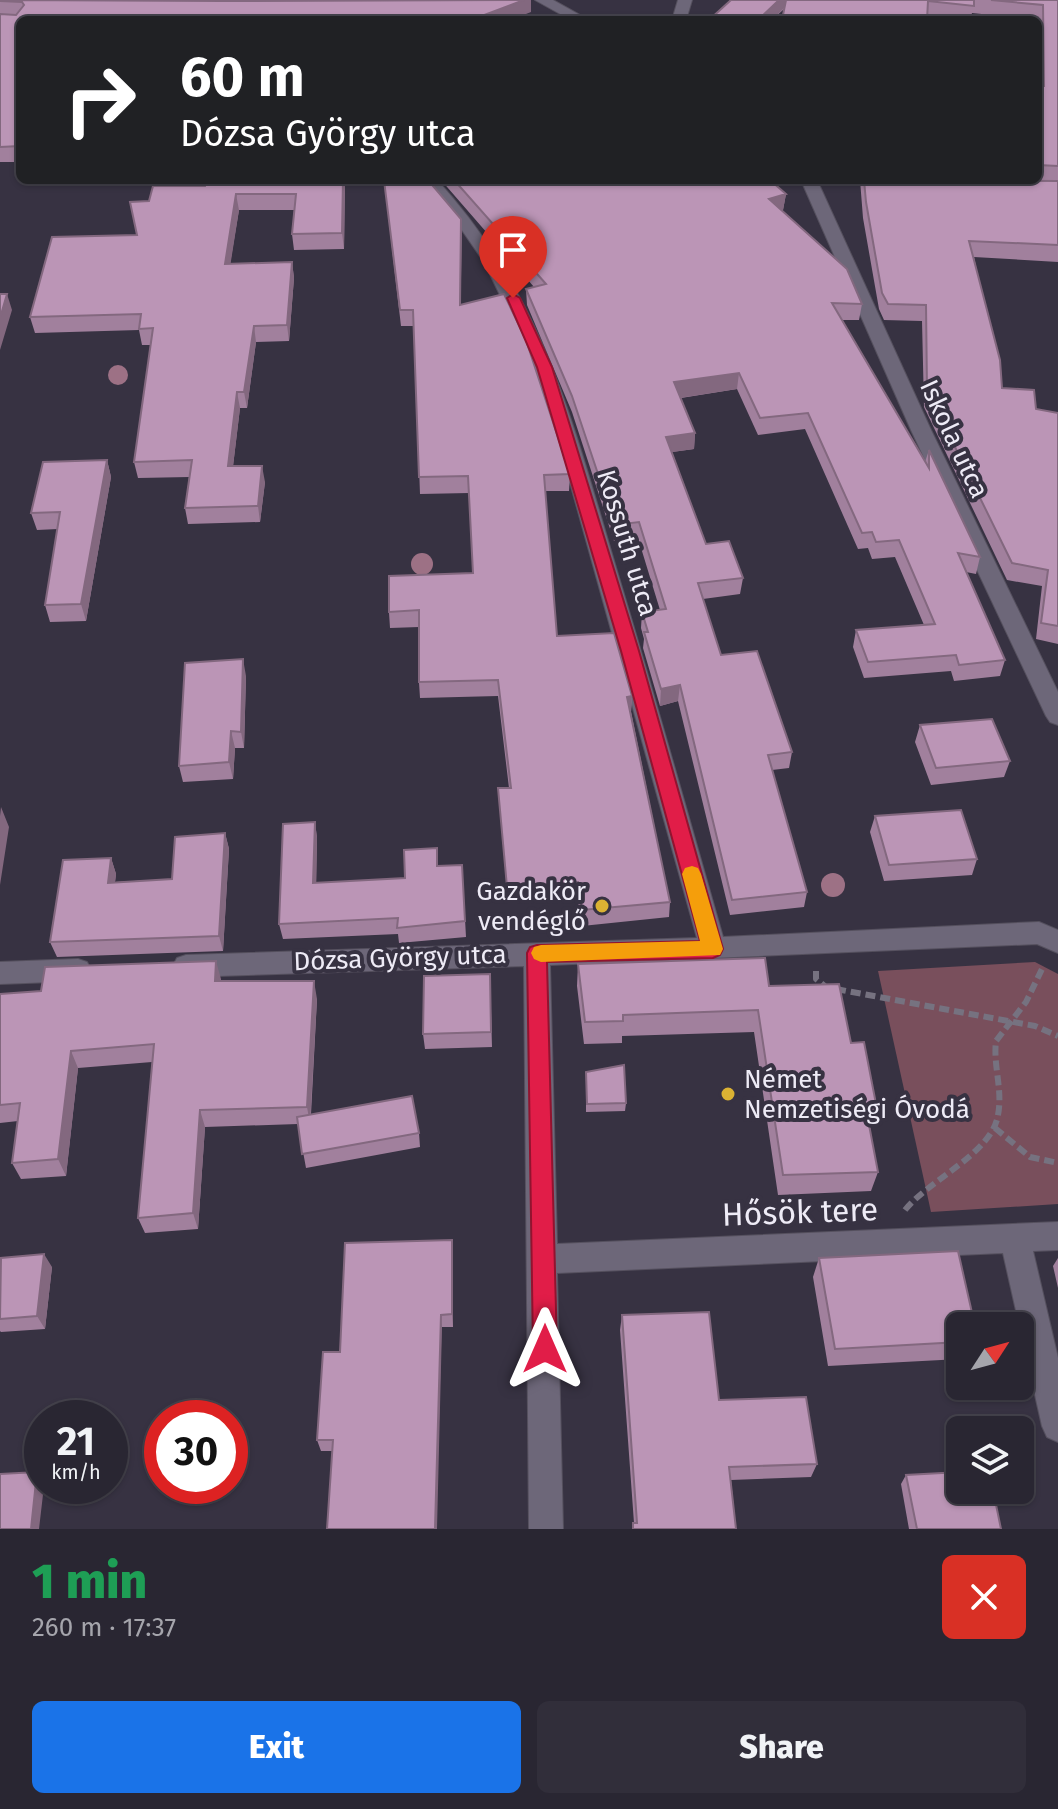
<!DOCTYPE html>
<html lang="en">
<head>
<meta charset="utf-8">
<style>
  body { margin:0; font-family:"Fira Sans",sans-serif; background:#312e3a; color:#f1f3f6; height:100vh; display:flex; flex-direction:column; font-size:30px; white-space:nowrap }
  * { box-sizing:border-box; margin:0 }
  p { font-size:26px; color:#a5a5ac }
  .icon { flex:none; width:44px; height:44px; fill:none; stroke:currentColor; stroke-width:2; stroke-linecap:round; stroke-linejoin:round }
  .map { position:relative; height:1529px; overflow:hidden }
  .sheet { display:flex; flex-direction:column; background:#292632; flex:1 }
  .sheet>* { flex:none }
  .guide { position:absolute; left:16px; top:16px; width:1026px; height:168px; border-radius:12px; box-shadow:0 2px 6px #0004,0 0 0 2px #45434d; background:#202124; color:#fff; overflow:hidden }
  .needle { width:52px; rotate:54deg }
  .controls { position:absolute; left:946px; top:1312px; display:grid; gap:16px }
  .controls a { display:grid; place-items:center; width:88px; height:88px; border-radius:12px; background:#292632; box-shadow:0 2px 6px #0004,0 0 0 2px #45434d; font-size:40px }
  .speed { position:absolute; left:24px; top:1400px; display:flex; gap:16px; font-size:40px; font-weight:700; text-align:center }
  .speed>* { display:grid; place-content:center; width:104px; height:104px; border-radius:50%; background:#292632; box-shadow:0 2px 6px #0004,0 0 0 2px #45434d; line-height:1 }
  .speed small { font-size:20px; font-weight:400 }
  .speed .limit { border:12px solid #d22; background:#fff; color:#111 }
  .pin { position:absolute; display:grid; place-items:center; width:68px; height:68px; color:#fff; margin:-82px -34px; border-radius:50% 50% 50% 0; rotate:-45deg; box-shadow:0 0 8px #0007 }
  .pin .icon { rotate:45deg }
  .me { position:absolute; width:88px; margin:-44px; rotate:0deg; stroke-linejoin:round; filter:drop-shadow(0 0 6px #0008) }
  .turn { display:flex; align-items:center; gap:28px; height:168px; padding:0 32px; font-size:36px }
  .turn .icon { width:104px; height:104px; stroke-width:2.5 }
  .turn b { display:block; font-size:56px; line-height:68px }
  .round { display:grid; place-items:center; flex:none; width:84px; height:84px; border-radius:12px; background:#312e3a }
  .overview { display:flex; align-items:center; justify-content:space-between; height:136px; padding:0 32px }
  h1 { font-size:48px; font-weight:800; line-height:60px; color:#1e9e55 }
  .action { display:flex; gap:16px; margin-top:auto; padding:16px 32px }
  .action a { flex:1; height:92px; border-radius:12px; background:#1a73e8; color:#fff; font-size:32px; font-weight:800; line-height:92px; text-align:center }
  .action a+a { background:#312e3a; color:#f1f3f6 }
  .map>svg:first-child { display:block }
  .green { fill:#794f5c }
  .lines { fill:none; stroke-linecap:round; stroke-linejoin:round }
  .street-casing { stroke:#55505e; stroke-width:2 }
  .path { stroke:#767280; stroke-width:6; stroke-dasharray:10 5; stroke-linecap:butt }
  .street { fill:#6d6779; fill-rule:evenodd }
  .tree { fill:#9d7185 }
  .wall { fill:#a1809d }
  .shaded-wall { fill:#83687f }
  .building { fill:#bb95b6; stroke:#83687f; stroke-width:2 }
  .route { fill:#e11d48; stroke:#92132f; stroke-width:2 }
  .slow { fill:#f59e0b }
  .poi-dot { fill:#dbb233; stroke:#373242; stroke-width:3 }
  .labels { text-anchor:middle; dominant-baseline:central; stroke-width:8; stroke-linejoin:round; paint-order:stroke }
  .street-label { font-size:26px; fill:#eeebf6; stroke:#373242 }
  .poi-label { font-size:26px; fill:#eeebf6; stroke:#373242; text-anchor:end }
  .near-street-label { font-size:32px; fill:#eeebf6; stroke:#373242 }
</style>
</head>
<body>
<div class="map">
<svg width="1058" height="1529" viewBox="0 0 1058 1529">
  <rect width="100%" height="100%" fill="#373242"/>
  <!-- green -->
  <path class="green" d="M 1035,962 L 1058,974 L 1058,1204 L 931,1212 L 878,971 Z"/>
  <g class="lines">
    <!-- street casing -->
    <g class="street-casing">
      <path id="street" d="M 535,0 L 553,0 L 589,20 L 571,20 Z
        M 678,0 L 692,0 L 686,20 L 672,20 Z
        M 420,180 L 437,180 C 544,297 573,424 617,571 C 654,693 688,815 723,937 L 1039,922 L 1058,930 L 1058,953 L 1037,944 L 550,965 L 557,1244 L 1058,1222 L 1058,1250 L 1033,1251 L 1058,1358 L 1058,1442 L 1047,1437 L 1042,1426 L 1003,1253 L 557,1273 L 563,1529 L 529,1529 L 524,966 L 186,977 L 177,974 L 173,966 L 177,958 L 186,955 L 697,938 L 562,454 L 529,355 L 484,262 L 457,223 Z
        M 801,180 L 817,180 L 931,430 L 1058,692 L 1058,725 L 1050,722 L 1046,716 L 911,430 Z
        M 78,959 L 87,962 L 91,970 L 87,978 L 78,981 L 0,984 L 0,962 Z"/>
    </g>
    <!-- path -->
    <path class="path" d="M 816,971 L 816,979 L 827,988
      M 836,989 L 1035,1026 L 1058,1036
      M 995,1128 L 1030,1157 L 1058,1163
      M 905,1210 C 929,1180 992,1153 998,1115 C 1003,1090 993,1066 996,1041 L 1026,1002 L 1042,969"/>
    <!-- street -->
    <use href="#street" class="street"/>
  </g>
  <!-- trees -->
  <g class="tree">
    <circle cx="118" cy="375" r="10"/>
    <circle cx="422" cy="564" r="11"/>
    <circle cx="833" cy="885" r="12"/>
  </g>
  <!-- wall -->
  <path class="wall" d="M 0,0 L 531,0 L 531,12 L 20,20 L 20,162 L 0,162 Z
    M 731,0 L 1058,0 L 1058,262 L 974,257 L 1002,388 L 1036,409 L 1058,413 L 1058,644 L 1036,639 L 1042,586 L 1007,580 L 924,407 L 922,321 L 884,320 L 879,309 L 863,218 L 860,180 L 1038,180 L 1039,20 L 972,13 L 970,20 L 964,20 L 927,16 L 784,9 L 772,20 Z
    M 206,180 L 345,180 L 344,249 L 294,250 L 292,234 L 294,210 L 239,210 L 230,264 L 292,262 L 294,278 L 289,341 L 256,342 L 247,408 L 240,408 L 233,466 L 265,482 L 260,522 L 188,524 L 185,508 L 189,477 L 138,478 L 134,462 L 151,345 L 142,345 L 139,330 L 35,333 L 30,317 L 137,235 L 149,201 L 205,186 Z
    M 384,180 L 428,180 L 461,219 L 461,305 L 570,474 L 569,491 L 545,491 L 557,636 L 632,696 L 631,712 L 670,902 L 669,917 L 582,926 L 577,897 L 508,902 L 498,788 L 509,788 L 498,696 L 420,698 L 419,682 L 419,627 L 390,628 L 389,612 L 473,573 L 469,493 L 420,494 L 414,326 L 401,326 Z
    M 441,180 L 770,180 L 786,194 L 783,210 L 782,210 L 862,304 L 859,320 L 842,320 L 925,462 L 929,450 L 980,557 L 976,574 L 966,572 L 1005,660 L 1000,676 L 954,681 L 951,671 L 864,678 L 853,647 L 856,630 L 924,625 L 895,557 L 872,559 L 868,548 L 858,549 L 805,429 L 758,435 L 737,389 L 681,398 L 695,433 L 694,449 L 672,452 L 706,544 L 743,578 L 740,594 L 703,599 L 721,655 L 792,752 L 789,768 L 772,770 L 807,892 L 804,907 L 730,915 L 678,701 L 660,706 L 643,648 L 644,639 L 641,628 L 642,612 L 660,610 L 638,538 L 614,541 L 572,412 L 527,305 L 526,289 L 534,287 Z
    M 107,460 L 111,477 L 86,621 L 50,622 L 45,605 L 58,529 L 37,530 L 31,513 Z
    M 246,676 L 244,748 L 235,748 L 233,779 L 183,782 L 179,766 Z
    M 920,725 L 1010,761 L 1004,777 L 931,785 L 915,742 Z
    M 875,816 L 977,859 L 972,875 L 884,881 L 870,832 Z
    M 315,822 L 317,838 L 316,883 L 405,878 L 438,866 L 462,865 L 466,937 L 399,943 L 398,934 L 283,939 L 279,924 Z
    M 225,833 L 229,849 L 223,951 L 57,957 L 50,942 L 111,858 L 116,874 L 115,882 L 172,879 Z
    M 578,964 L 769,986 L 851,1043 L 877,1109 L 870,1129 L 878,1172 L 871,1191 L 778,1195 L 754,1032 L 622,1036 L 622,1043 L 584,1044 L 577,986 Z
    M 490,974 L 492,1047 L 425,1049 L 423,1034 Z
    M 221,979 L 221,981 L 317,999 L 311,1114 L 419,1133 L 420,1147 L 306,1168 L 298,1124 L 205,1127 L 198,1229 L 145,1233 L 138,1218 L 152,1062 L 78,1068 L 66,1176 L 21,1179 L 12,1163 L 18,1121 L 0,1123 L 0,994 Z
    M 586,1072 L 626,1103 L 625,1111 L 586,1112 Z
    M 453,1253 L 453,1327 L 442,1327 L 332,1451 L 321,1451 L 317,1440 L 340,1352 Z
    M 819,1258 L 960,1326 L 960,1359 L 828,1366 L 813,1277 Z
    M 1058,1258 L 1058,1288 L 1053,1266 Z
    M 0,1262 L 52,1267 L 45,1329 L 1,1332 L 0,1331 Z
    M 622,1315 L 719,1400 L 817,1464 L 811,1477 L 731,1480 L 736,1529 L 632,1529 L 633,1523 L 634,1523 L 620,1330 Z
    M 906,1475 L 1001,1529 L 909,1529 L 901,1484 Z"/>
  <!-- shaded-wall -->
  <path class="shaded-wall" d="M 524,0 L 531,0 L 531,12 L 511,20 L 471,20 Z
    M 779,0 L 786,0 L 785,7 L 772,20 L 758,20 Z
    M 343,180 L 345,180 L 344,249 L 342,233 Z
    M 236,194 L 239,210 L 228,280 L 225,264 Z
    M 786,194 L 783,210 L 767,214 L 769,199 Z
    M 461,219 L 462,235 L 460,322 L 460,305 Z
    M 292,262 L 294,278 L 289,341 L 287,325 Z
    M 7,294 L 12,310 L 0,350 L 0,318 Z
    M 254,326 L 256,342 L 247,408 L 244,392 Z
    M 739,373 L 737,389 L 673,399 L 674,382 Z
    M 237,392 L 240,408 L 231,483 L 228,466 Z
    M 695,433 L 694,449 L 665,453 L 666,437 Z
    M 107,460 L 111,477 L 86,621 L 81,604 Z
    M 262,466 L 265,482 L 260,522 L 258,506 Z
    M 243,659 L 246,676 L 244,748 L 241,732 Z
    M 680,685 L 678,701 L 660,706 L 661,689 Z
    M 632,696 L 631,712 L 627,697 Z
    M 231,731 L 235,748 L 233,779 L 229,762 Z
    M 1,807 L 9,827 L 0,885 L 0,816 Z
    M 315,822 L 317,838 L 316,899 L 313,883 Z
    M 225,833 L 229,849 L 223,951 L 219,936 Z
    M 111,858 L 116,874 L 113,898 L 108,883 Z
    M 216,961 L 221,979 L 220,999 L 215,981 Z
    M 314,981 L 317,999 L 310,1124 L 307,1107 Z
    M 71,1051 L 78,1068 L 66,1176 L 58,1159 Z
    M 200,1110 L 205,1127 L 198,1229 L 193,1213 Z
    M 452,1240 L 453,1253 L 453,1327 L 452,1314 Z
    M 44,1254 L 52,1267 L 45,1329 L 37,1316 Z
    M 441,1315 L 442,1327 L 437,1529 L 435,1529 Z
    M 37,1472 L 42,1478 L 42,1486 L 44,1486 L 39,1529 L 31,1529 Z"/>
  <!-- building -->
  <path class="building" d="M 0,0 L 223,1 L 524,0 L 471,20 L 20,20 L 20,146 L 0,147 L 0,14 L 16,15 L 24,5 L 22,2 L 0,1 Z
    M 731,0 L 779,0 L 758,20 L 709,20 Z
    M 786,0 L 974,0 L 974,6 L 928,1 L 927,20 L 782,20 Z
    M 991,0 L 1058,0 L 1058,166 L 1038,165 L 1038,86 L 1044,86 L 1043,5 Z
    M 206,180 L 343,180 L 342,233 L 292,234 L 296,194 L 236,194 L 225,264 L 292,262 L 287,325 L 254,326 L 244,392 L 237,392 L 228,466 L 262,466 L 258,506 L 185,508 L 192,460 L 134,462 L 153,328 L 139,329 L 141,314 L 30,317 L 52,237 L 137,235 L 130,202 L 149,201 L 153,186 L 205,186 Z
    M 384,180 L 428,180 L 461,219 L 460,305 L 504,294 L 526,340 L 570,474 L 544,475 L 557,636 L 614,633 L 632,696 L 627,697 L 670,902 L 582,910 L 578,882 L 507,887 L 498,788 L 511,788 L 498,680 L 419,682 L 419,610 L 389,612 L 389,576 L 473,573 L 468,476 L 419,477 L 413,310 L 400,310 Z
    M 454,180 L 770,180 L 786,194 L 769,199 L 847,269 L 862,304 L 832,303 L 929,468 L 929,450 L 980,557 L 958,553 L 1005,660 L 959,665 L 956,655 L 868,662 L 856,630 L 935,624 L 899,540 L 876,542 L 872,532 L 862,533 L 808,413 L 760,418 L 739,373 L 674,382 L 695,433 L 666,437 L 706,544 L 729,541 L 743,578 L 698,583 L 721,655 L 757,651 L 792,752 L 768,755 L 807,892 L 732,900 L 680,685 L 661,689 L 644,632 L 648,632 L 642,612 L 666,609 L 639,522 L 615,525 L 572,396 L 526,289 L 546,284 Z
    M 864,180 L 1058,181 L 1058,245 L 969,241 L 1000,360 L 1002,388 L 1034,390 L 1036,409 L 1058,413 L 1058,626 L 1041,623 L 1048,570 L 1012,563 L 927,390 L 926,305 L 888,304 L 882,293 L 866,202 Z
    M 0,294 L 7,294 L 0,318 Z
    M 107,460 L 81,604 L 45,605 L 60,512 L 31,513 L 43,462 Z
    M 243,659 L 241,732 L 231,731 L 229,762 L 179,766 L 185,663 Z
    M 992,719 L 1010,761 L 936,768 L 920,725 Z
    M 961,810 L 977,859 L 889,865 L 875,816 Z
    M 315,822 L 313,883 L 405,878 L 404,850 L 437,848 L 437,866 L 462,865 L 465,921 L 397,928 L 398,918 L 279,924 L 283,824 Z
    M 225,833 L 219,936 L 50,942 L 63,860 L 111,858 L 108,883 L 172,879 L 175,837 Z
    M 765,958 L 769,986 L 839,984 L 851,1043 L 864,1042 L 877,1109 L 866,1109 L 878,1172 L 783,1175 L 758,1010 L 623,1015 L 623,1021 L 585,1022 L 578,964 Z
    M 216,961 L 215,981 L 314,981 L 307,1107 L 200,1110 L 193,1213 L 138,1218 L 154,1044 L 71,1051 L 58,1159 L 12,1163 L 20,1103 L 0,1105 L 0,994 L 41,991 L 45,967 Z
    M 490,974 L 491,1032 L 423,1034 L 424,976 Z
    M 624,1065 L 626,1103 L 587,1104 L 586,1072 Z
    M 412,1096 L 419,1133 L 302,1154 L 297,1117 Z
    M 452,1240 L 452,1314 L 441,1315 L 435,1529 L 327,1529 L 333,1440 L 317,1440 L 323,1352 L 340,1352 L 345,1243 Z
    M 958,1251 L 975,1326 L 960,1326 L 960,1342 L 835,1349 L 819,1258 Z
    M 44,1254 L 37,1316 L 0,1319 L 1,1258 Z
    M 709,1312 L 719,1400 L 806,1397 L 817,1464 L 729,1467 L 736,1529 L 633,1529 L 633,1523 L 637,1523 L 622,1315 Z
    M 37,1472 L 31,1529 L 0,1529 L 0,1474 Z
    M 960,1472 L 960,1490 L 993,1490 L 1001,1529 L 917,1529 L 906,1475 Z"/>
  <!-- route -->
  <path class="route" d="M 513,294 L 520,298 L 552,367 L 639,651 L 723,949 L 720,955 L 713,958 L 547,962 L 557,1349 L 553,1357 L 545,1361 L 537,1357 L 533,1349 L 527,953 L 530,947 L 537,945 L 700,941 L 621,651 L 537,367 L 507,298 Z"/>
  <!-- slow -->
  <path class="slow" d="M 692,866 L 698,868 L 701,874 L 723,949 L 720,955 L 541,962 L 534,959 L 531,953 L 534,947 L 541,945 L 700,941 L 682,874 L 685,868 Z"/>
  <!-- markers -->
  <g class="poi-dot">
    <circle cx="602" cy="906" r="8"/>
    <circle cx="728" cy="1094" r="8"/>
  </g>
  <g class="labels">
    <!-- street labels -->
    <g class="street-label">
      <text transform="translate(954 439) rotate(65)">Iskola utca</text>
      <text transform="translate(627 543) rotate(73)">Kossuth utca</text>
      <text transform="translate(400 958) rotate(-2)">Dózsa György utca</text>
    </g>
    <!-- poi labels -->
    <g class="poi-label">
      <text x="586" y="891">Gazdakör<tspan x="586" dy="30">vendéglő</tspan></text>
      <text x="744" y="1079" text-anchor="start">Német<tspan x="744" dy="30">Nemzetiségi Óvodá</tspan></text>
    </g>
    <!-- near-street labels -->
    <g class="near-street-label">
      <text transform="translate(800 1212) rotate(-2)">Hősök tere</text>
    </g>
  </g>
</svg>
<div class="controls">
<a><svg class="needle" viewBox="-14 -14 28 28"><path d="M0-13l5 13h-10z" fill="#e53935"/><path d="M0 13l5-13h-10z" fill="#a5a5ac"/></svg></a>
<a><svg class="icon" aria-label="layers" viewBox="0 0 24 24"><path d="M12 4l9 5-9 5-9-5zM3 14l9 5 9-5"/></svg></a>
</div>
<div class="speed"><div>21<small>km/h</small></div><div class="limit">30</div></div>
<div class="pin" style="left:513px;top:298px;background:#d93025"><svg class="icon" aria-label="arrive" viewBox="0 0 24 24"><path d="M6 21V4h12l-3 4 3 4H6"/></svg></div>
<svg class="me" style="left:545px;top:1349px" viewBox="-20 -20 40 40"><path d="M0-17L14 15 0 8-14 15z" fill="#e11d48" stroke="#fff" stroke-width="4"/></svg>
<div class="guide">
<div class="turn"><svg class="icon" aria-label="right" viewBox="0 0 24 24"><path d="M7 20v-9h11M14 6l5 5-5 5"/></svg><div><b>60 m</b>Dózsa György utca</div></div>
</div>
</div>
<section class="sheet">
<div class="overview"><div><h1>1 min</h1><p>260 m · 17:37</p></div><a class="round" style="background:#d93025;color:#fff"><svg class="icon" aria-label="close" viewBox="0 0 24 24"><path d="M6 6l12 12M18 6L6 18"/></svg></a></div>
<div class="action"><a>Exit</a><a>Share</a></div>
</section>
</body>
</html>
